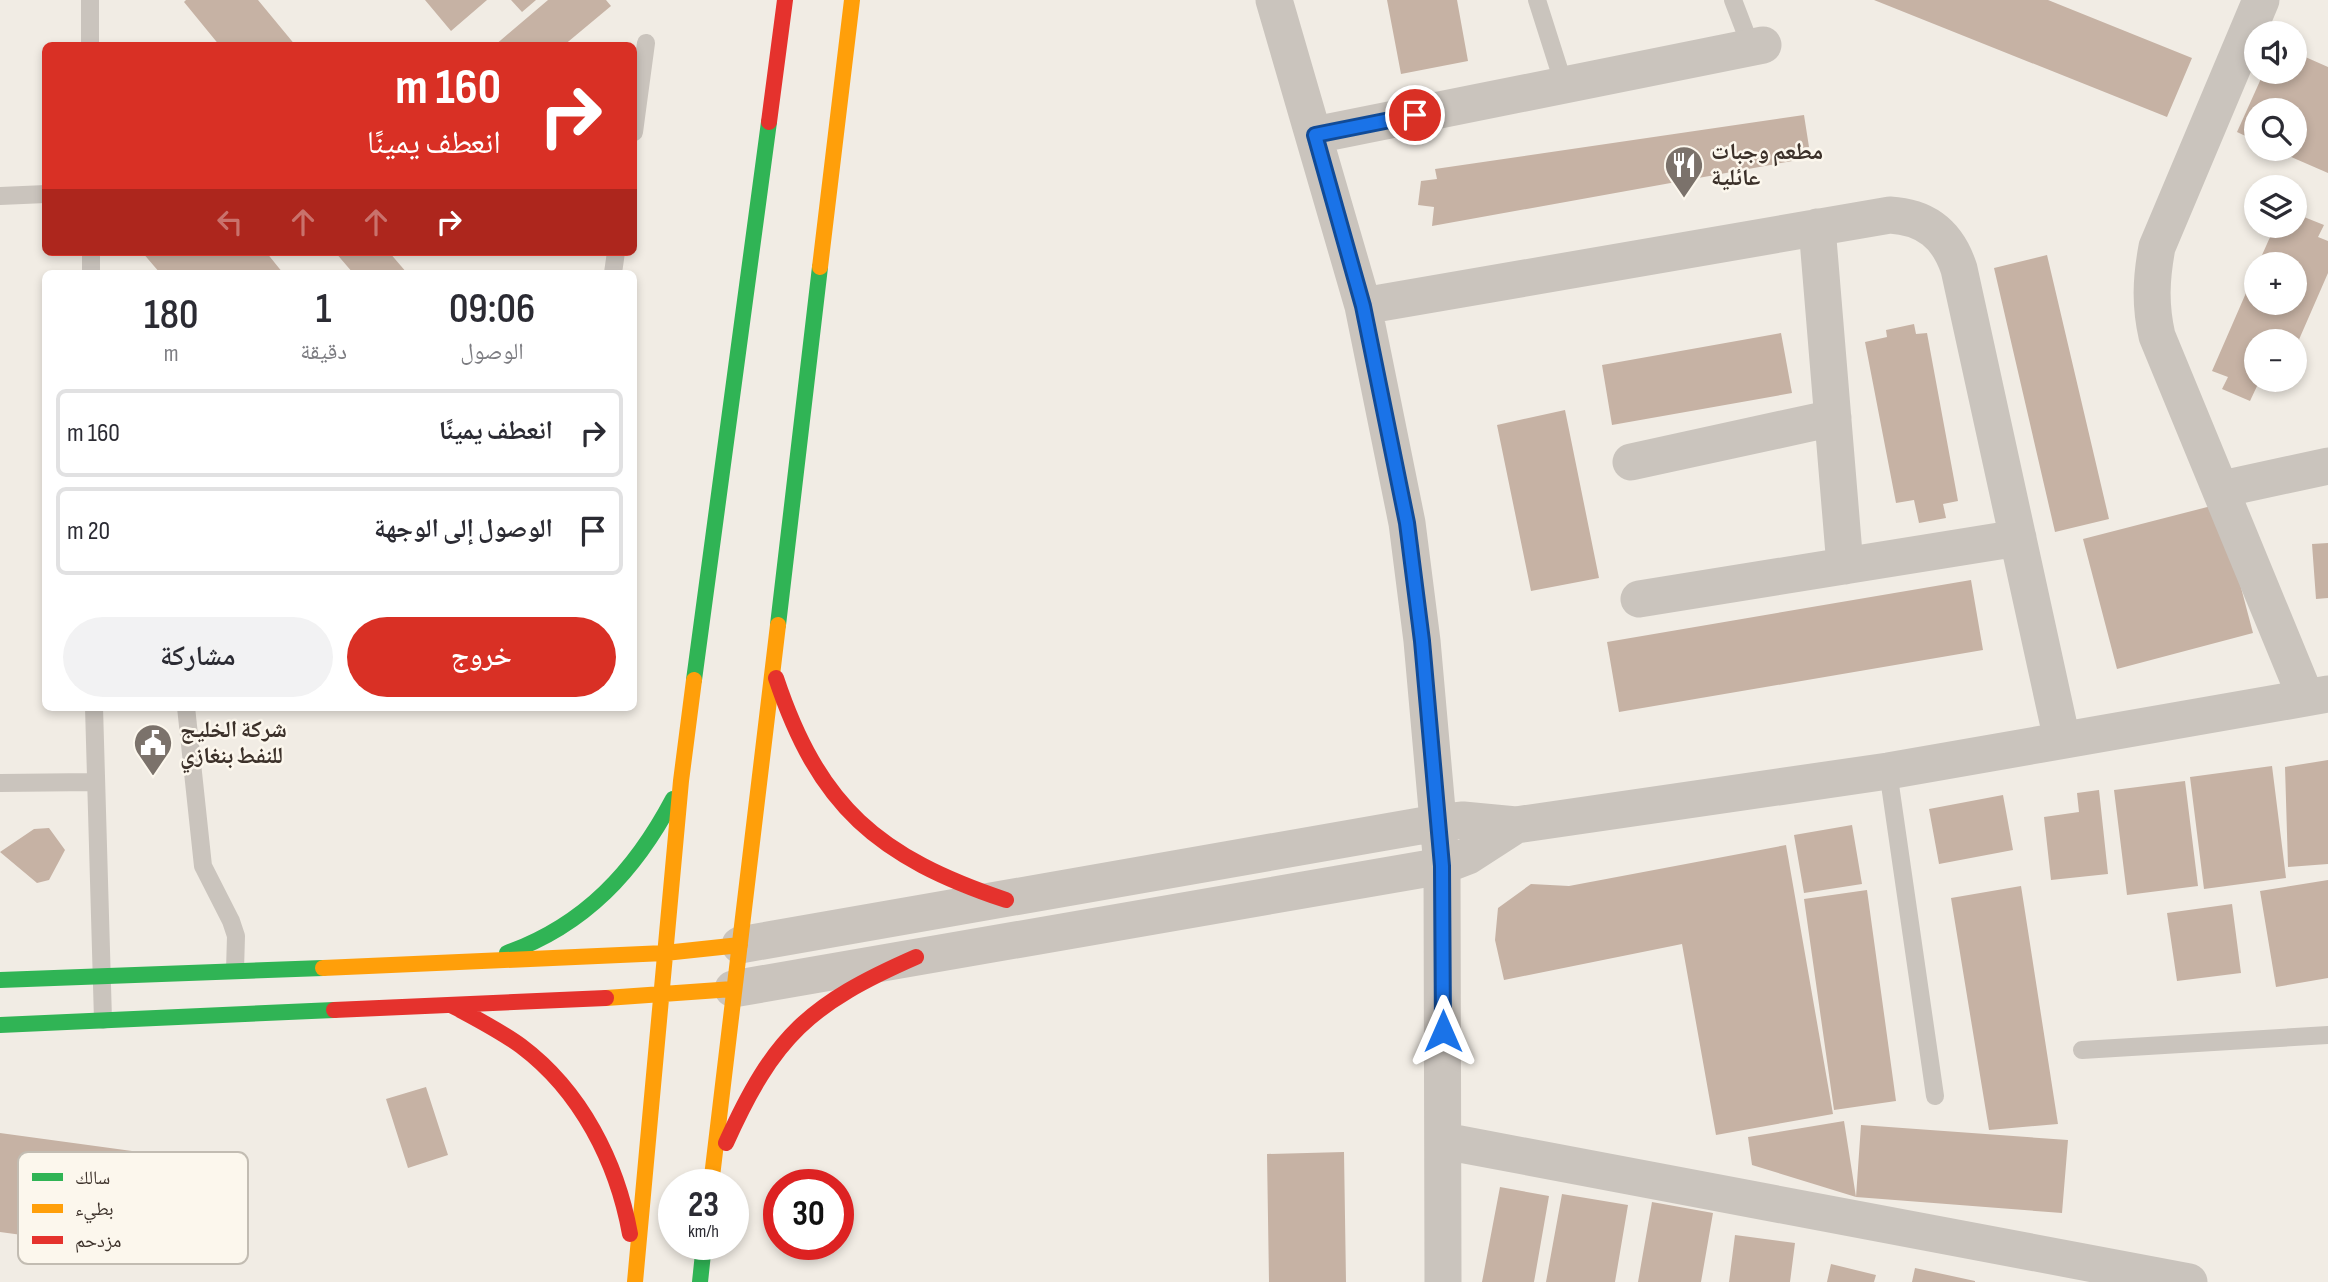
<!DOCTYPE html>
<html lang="ar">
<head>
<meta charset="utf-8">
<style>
  body { margin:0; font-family:"Sofia Sans Condensed","Noto Naskh Arabic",sans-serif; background:#f2f2f3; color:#2b2b33; direction:rtl; height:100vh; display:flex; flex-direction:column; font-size:26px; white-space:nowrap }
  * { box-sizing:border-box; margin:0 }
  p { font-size:23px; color:#7c7c81 }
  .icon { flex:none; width:38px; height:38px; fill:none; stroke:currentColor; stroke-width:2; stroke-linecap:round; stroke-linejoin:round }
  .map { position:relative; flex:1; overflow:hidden; direction:ltr }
  .side { position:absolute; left:42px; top:270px; width:595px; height:441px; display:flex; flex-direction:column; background:#fff; border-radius:10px; box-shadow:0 4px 10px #0003; direction:rtl }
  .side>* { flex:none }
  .banner { position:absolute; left:42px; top:42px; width:595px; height:214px; border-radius:10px; box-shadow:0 4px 10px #0003; direction:rtl; background:#d93025; color:#fff; overflow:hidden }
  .tools { position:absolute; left:2244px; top:21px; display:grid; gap:14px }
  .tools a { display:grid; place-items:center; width:63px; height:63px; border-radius:50%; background:#fff; box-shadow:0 4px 10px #0003; font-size:35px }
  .speed { position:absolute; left:658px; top:1169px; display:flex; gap:14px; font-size:35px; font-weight:700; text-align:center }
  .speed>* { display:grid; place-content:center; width:91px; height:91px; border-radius:50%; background:#fff; box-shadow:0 4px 10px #0003; line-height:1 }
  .speed small { font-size:18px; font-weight:400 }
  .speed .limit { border:10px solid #d22; background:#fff; color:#111 }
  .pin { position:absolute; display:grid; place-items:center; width:60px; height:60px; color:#fff; margin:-30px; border:4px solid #fff; border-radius:50%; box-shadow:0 2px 7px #0007 }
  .me { position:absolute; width:77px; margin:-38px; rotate:0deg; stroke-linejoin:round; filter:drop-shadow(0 0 5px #0008) }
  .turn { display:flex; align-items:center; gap:24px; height:147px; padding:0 21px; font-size:32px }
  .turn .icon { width:91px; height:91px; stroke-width:2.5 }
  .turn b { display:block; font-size:49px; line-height:60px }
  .lanes { display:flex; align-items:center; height:66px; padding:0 21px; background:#0003; justify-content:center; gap:35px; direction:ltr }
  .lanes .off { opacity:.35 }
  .eta { display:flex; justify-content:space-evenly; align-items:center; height:119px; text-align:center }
  .eta b { font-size:42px; font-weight:600; line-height:49px }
  .primary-button { display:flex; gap:14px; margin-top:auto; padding:14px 21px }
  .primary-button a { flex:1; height:80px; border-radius:42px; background:#d93025; color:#fff; font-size:28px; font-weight:600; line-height:80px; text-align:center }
  .primary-button a+a { background:#f2f2f3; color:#2b2b33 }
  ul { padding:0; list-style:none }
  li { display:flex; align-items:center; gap:21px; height:88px; margin:0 14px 10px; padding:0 7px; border:4px solid #e1e1e2; border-radius:10px }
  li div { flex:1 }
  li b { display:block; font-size:26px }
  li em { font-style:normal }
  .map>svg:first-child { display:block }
  .building { fill:#c6b2a4 }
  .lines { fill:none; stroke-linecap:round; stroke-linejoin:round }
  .lane { stroke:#cac4bd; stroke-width:18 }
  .street { stroke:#cac4bd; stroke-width:37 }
  .fast { stroke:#30b455; stroke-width:16 }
  .slow { stroke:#ff9f0a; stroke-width:16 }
  .jam { stroke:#e5322d; stroke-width:16 }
  .route-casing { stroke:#114b97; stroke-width:18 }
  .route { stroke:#1a73e8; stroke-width:12 }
  .labels { text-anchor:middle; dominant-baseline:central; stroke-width:5; stroke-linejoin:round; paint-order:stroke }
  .poi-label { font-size:23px; font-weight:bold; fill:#3c312a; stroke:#fcf7ed; text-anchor:start }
  .key { fill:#fcf7ed; stroke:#c2bcb2; stroke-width:2 }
  .key-label { font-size:19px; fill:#3c312a }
</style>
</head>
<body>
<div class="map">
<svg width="2328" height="1282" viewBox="0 0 2328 1282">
  <rect width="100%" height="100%" fill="#f1ece4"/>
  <!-- building -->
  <path class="building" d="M 186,0 L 258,0 L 296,46 L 220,46 L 184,2 Z
    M 425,0 L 487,0 L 451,31 Z
    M 511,0 L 536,0 L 522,12 Z
    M 548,0 L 606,0 L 611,6 L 563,46 L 494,46 Z
    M 1387,0 L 1457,0 L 1468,61 L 1401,74 Z
    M 1874,0 L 2048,0 L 2192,58 L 2167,117 Z
    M 2294,52 L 2328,67 L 2328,173 L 2273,149 L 2294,149 L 2294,110 L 2256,110 L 2256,141 L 2237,132 L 2264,72 L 2294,72 Z
    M 1804,115 L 1809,147 L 1793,149 L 1798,160 L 1432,226 L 1434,207 L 1418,205 L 1421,181 L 1437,179 L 1435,169 Z
    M 2294,213 L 2324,225 L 2318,237 L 2328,241 L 2328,273 L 2294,351 L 2294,341 L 2256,341 L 2256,380 L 2282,380 L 2277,392 L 2258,384 L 2250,401 L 2222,389 L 2228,377 L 2212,371 L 2256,270 L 2256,303 L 2294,303 L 2294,264 L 2258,264 L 2275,226 L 2294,226 Z
    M 142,252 L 266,252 L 283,273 L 160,273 Z
    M 335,252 L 389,252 L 407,273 L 353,273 Z
    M 2047,255 L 2109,519 L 2055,532 L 1994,268 Z
    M 1914,324 L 1916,334 L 1927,333 L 1958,501 L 1943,504 L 1946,518 L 1919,523 L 1914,500 L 1896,503 L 1865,342 L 1887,337 L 1886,330 Z
    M 1781,333 L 1792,393 L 1612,425 L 1602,365 Z
    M 1565,410 L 1599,578 L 1531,591 L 1497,425 Z
    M 2219,504 L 2253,633 L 2117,669 L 2083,539 Z
    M 2328,543 L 2328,598 L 2316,599 L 2312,544 Z
    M 1971,580 L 1983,650 L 1619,712 L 1607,642 Z
    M 2328,760 L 2328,864 L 2288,867 L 2285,767 Z
    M 2272,766 L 2286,878 L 2204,889 L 2190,777 Z
    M 2185,781 L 2198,886 L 2127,895 L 2114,790 Z
    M 2099,790 L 2108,874 L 2051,880 L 2044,817 L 2079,812 L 2077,793 Z
    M 2003,795 L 2013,850 L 1939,864 L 1929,809 Z
    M 1852,825 L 1862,884 L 1804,893 L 1794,835 Z
    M 49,828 L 65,850 L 49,880 L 37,883 L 0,852 L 34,829 Z
    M 1786,845 L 1833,1114 L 1716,1135 L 1682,944 L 1504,980 L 1495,940 L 1498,908 L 1531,884 L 1569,886 Z
    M 2328,880 L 2328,978 L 2276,987 L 2260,891 Z
    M 2021,886 L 2058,1124 L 1989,1130 L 1951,898 Z
    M 1867,890 L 1896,1101 L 1834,1110 L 1804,899 Z
    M 2232,904 L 2241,973 L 2177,981 L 2167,913 Z
    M 426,1087 L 448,1155 L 408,1168 L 386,1099 Z
    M 1844,1121 L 1856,1197 L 1752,1165 L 1748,1137 Z
    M 1861,1125 L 2068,1140 L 2062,1213 L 1856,1197 Z
    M 0,1133 L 198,1160 L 193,1197 L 184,1196 L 183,1208 L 191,1209 L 184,1257 L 0,1232 Z
    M 1344,1152 L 1346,1282 L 1269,1282 L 1267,1154 Z
    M 1500,1187 L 1549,1196 L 1534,1282 L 1482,1282 Z
    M 1562,1194 L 1628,1205 L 1615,1282 L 1546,1282 Z
    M 1652,1202 L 1713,1213 L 1701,1282 L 1638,1282 Z
    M 1735,1235 L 1795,1243 L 1790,1282 L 1729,1282 Z
    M 1831,1264 L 1876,1275 L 1874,1282 L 1827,1282 Z
    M 1915,1268 L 1975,1281 L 1975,1282 L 1912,1282 Z"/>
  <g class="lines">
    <!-- lane -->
    <path class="lane" d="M 90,0 L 90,46
      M 1537,0 L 1564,85
      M 1733,0 L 1751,47
      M 634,132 L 646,43
      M 0,196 L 46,194
      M 91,252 L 91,273
      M 613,273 L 616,252
      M 94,707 L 103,1020
      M 186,707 L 203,866 L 231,921 L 236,936 L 235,970
      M 1888,771 L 1935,1096
      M 0,783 L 94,782
      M 2082,1050 L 2328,1035"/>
    <!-- street -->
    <path class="street" d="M 1274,0 L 1363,306 L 1407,523 L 1422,641 L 1442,866 L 1443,1282
      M 2261,0 L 2157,247 C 2151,279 2150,305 2157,336 L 2306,698
      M 1315,135 L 1763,45
      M 1817,227 L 1845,566
      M 1363,306 L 1890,215 C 1926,217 1948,235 1959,269 L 2062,740
      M 1631,462 L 1833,418
      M 2222,489 L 2328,466
      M 1639,599 L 2018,538
      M 740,945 L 1437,823 L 1463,820 L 1516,825 L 1888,771 L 2328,694
      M 733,989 L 1442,866 L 1468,856 L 1516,825
      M 1444,1141 L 2189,1282"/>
    <!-- fast -->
    <path class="fast" d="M 778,625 L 820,267
      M 694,680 L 769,122
      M 507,953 C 585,925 635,871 673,799
      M 0,980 L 323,968
      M 0,1025 L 334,1010
      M 700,1282 L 704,1244"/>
    <!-- slow -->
    <path class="slow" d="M 820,267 L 852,0
      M 323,968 L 665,953 L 740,945
      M 606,998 L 733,989
      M 711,1185 L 778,625
      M 635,1282 L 681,781 L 694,680"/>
    <!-- jam -->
    <path class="jam" d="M 769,122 L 785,0
      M 776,678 C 819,807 878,857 1006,900
      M 451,1005 C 475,1018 499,1030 521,1046 C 581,1091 617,1162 630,1234
      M 334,1010 L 606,998
      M 726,1143 C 774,1036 809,1004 916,957"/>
  </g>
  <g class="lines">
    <!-- route casing -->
    <g class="route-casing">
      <path id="route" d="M 1415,115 L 1315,135 L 1363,306 L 1407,523 L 1422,641 L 1442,866 L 1443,1031"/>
    </g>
    <!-- route -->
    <use href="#route" class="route"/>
  </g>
  <!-- icons -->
  <defs>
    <g id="restaurant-pin" transform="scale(2.0125)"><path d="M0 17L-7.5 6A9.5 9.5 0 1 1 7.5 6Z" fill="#7b726b" stroke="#fcf7ed"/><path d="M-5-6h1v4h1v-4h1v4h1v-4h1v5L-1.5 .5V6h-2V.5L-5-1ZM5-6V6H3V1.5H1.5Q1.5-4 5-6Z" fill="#fff"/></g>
    <g id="civic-pin" transform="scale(2.0125)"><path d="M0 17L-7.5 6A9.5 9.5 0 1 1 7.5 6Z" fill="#7b726b" stroke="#fcf7ed"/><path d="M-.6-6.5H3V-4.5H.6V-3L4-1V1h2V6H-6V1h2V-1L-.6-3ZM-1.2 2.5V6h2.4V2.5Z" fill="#fff"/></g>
  </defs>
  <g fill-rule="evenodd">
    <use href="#restaurant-pin" x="1684" y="165"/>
    <use href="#civic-pin" x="153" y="743"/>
  </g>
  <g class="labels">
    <!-- poi labels -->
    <g class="poi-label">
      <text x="1711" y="152">مطعم وجبات<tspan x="1711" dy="26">عائلية</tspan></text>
      <text x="180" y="730">شركة الخليج<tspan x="180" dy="26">للنفط بنغازي</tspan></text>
    </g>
  </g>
  <!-- legend -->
  <rect x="18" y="1152" width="230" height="112" rx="10" class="key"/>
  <rect x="32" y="1173" width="31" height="8" fill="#30b455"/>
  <rect x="32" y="1204" width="31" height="9" fill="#ff9f0a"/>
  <rect x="32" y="1236" width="31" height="8" fill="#e5322d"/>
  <g class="key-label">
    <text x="75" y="1184">سالك</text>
    <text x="75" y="1215">بطيء</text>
    <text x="75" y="1247">مزدحم</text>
  </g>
</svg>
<div class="tools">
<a><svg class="icon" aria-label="sound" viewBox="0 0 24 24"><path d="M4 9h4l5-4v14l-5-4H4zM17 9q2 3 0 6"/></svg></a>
<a><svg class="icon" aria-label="search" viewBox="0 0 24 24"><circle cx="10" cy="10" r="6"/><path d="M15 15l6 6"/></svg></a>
<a><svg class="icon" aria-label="layers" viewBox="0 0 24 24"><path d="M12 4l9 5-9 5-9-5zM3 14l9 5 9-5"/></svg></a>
<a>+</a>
<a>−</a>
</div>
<div class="speed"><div>23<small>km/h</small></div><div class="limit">30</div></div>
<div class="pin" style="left:1415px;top:115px;background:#d93025"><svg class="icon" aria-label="arrive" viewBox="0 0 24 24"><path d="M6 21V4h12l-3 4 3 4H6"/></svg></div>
<svg class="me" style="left:1443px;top:1031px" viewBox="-20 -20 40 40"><path d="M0-17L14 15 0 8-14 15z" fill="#1a73e8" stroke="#fff" stroke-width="4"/></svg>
<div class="banner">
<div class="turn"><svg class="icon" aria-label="right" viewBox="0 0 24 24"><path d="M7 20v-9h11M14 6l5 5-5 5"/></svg><div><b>160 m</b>انعطف يمينًا</div></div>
<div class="lanes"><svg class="icon off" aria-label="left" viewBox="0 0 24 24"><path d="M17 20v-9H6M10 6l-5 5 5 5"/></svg><svg class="icon off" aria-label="ahead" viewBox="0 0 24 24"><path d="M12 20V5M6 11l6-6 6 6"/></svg><svg class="icon off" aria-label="ahead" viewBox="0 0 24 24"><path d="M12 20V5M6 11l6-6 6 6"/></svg><svg class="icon" aria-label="right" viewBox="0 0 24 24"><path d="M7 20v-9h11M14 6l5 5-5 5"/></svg></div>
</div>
<section class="side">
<div class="eta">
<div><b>09:06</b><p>الوصول</p></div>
<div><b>1</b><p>دقيقة</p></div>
<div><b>180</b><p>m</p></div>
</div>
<ul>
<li><svg class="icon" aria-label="right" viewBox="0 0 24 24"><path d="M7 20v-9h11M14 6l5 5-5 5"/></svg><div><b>انعطف يمينًا</b></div><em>160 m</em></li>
<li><svg class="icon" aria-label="arrive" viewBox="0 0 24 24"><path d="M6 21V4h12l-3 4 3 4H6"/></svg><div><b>الوصول إلى الوجهة</b></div><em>20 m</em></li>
</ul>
<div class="primary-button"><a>خروج</a><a>مشاركة</a></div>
</section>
</div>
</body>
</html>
